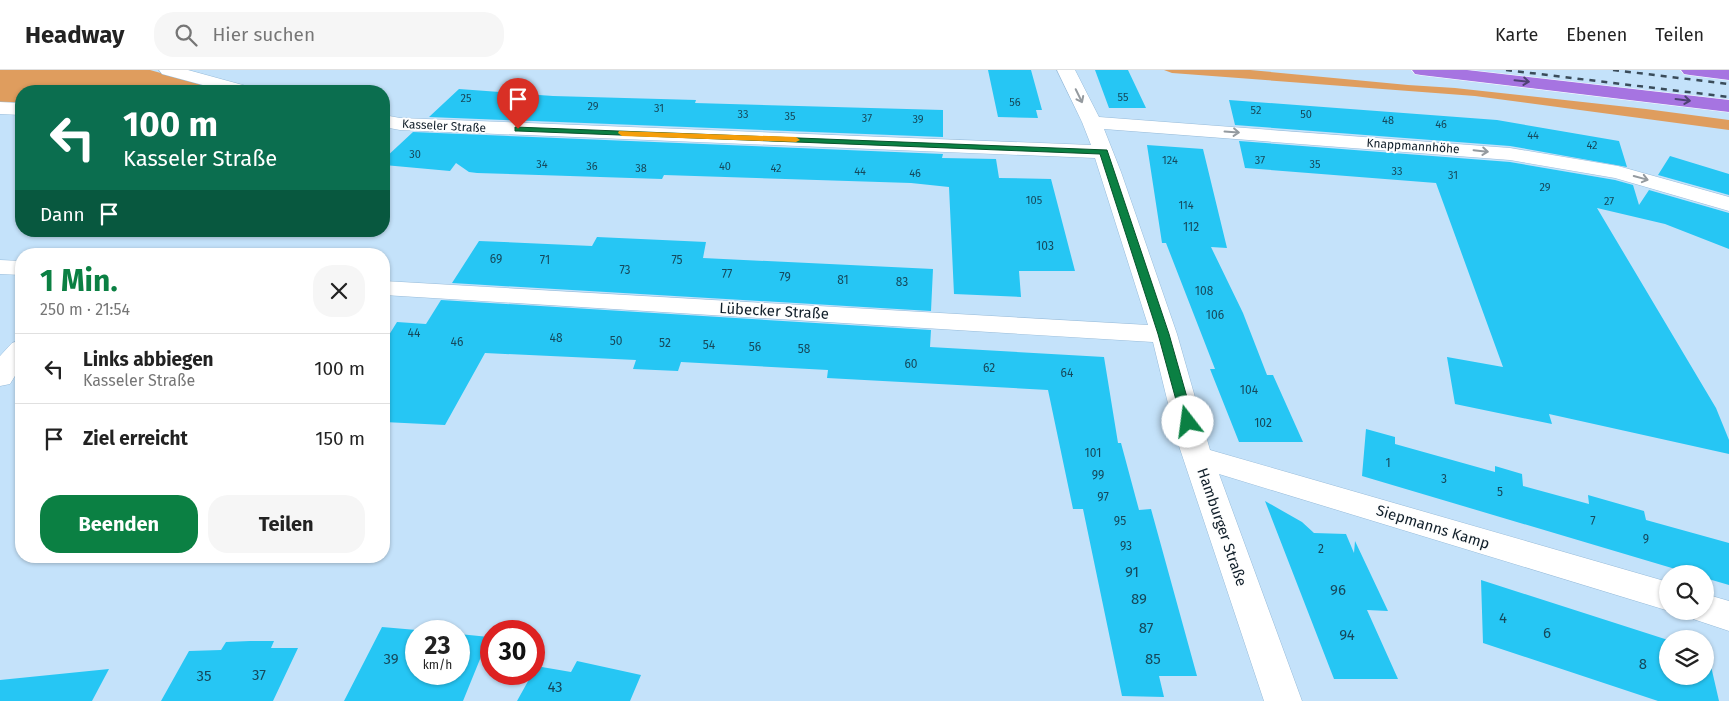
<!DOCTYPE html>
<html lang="de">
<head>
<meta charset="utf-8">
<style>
  body { margin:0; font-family:"Fira Sans",sans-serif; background:#f6f6f6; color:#222; height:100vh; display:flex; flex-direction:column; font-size:19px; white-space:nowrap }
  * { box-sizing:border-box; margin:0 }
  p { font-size:16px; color:#767676 }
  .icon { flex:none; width:28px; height:28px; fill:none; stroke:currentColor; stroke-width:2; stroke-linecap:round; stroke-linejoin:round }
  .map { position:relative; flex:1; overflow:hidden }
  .side { position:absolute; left:15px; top:178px; width:375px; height:315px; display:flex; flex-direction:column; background:#fff; border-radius:20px; box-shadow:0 1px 4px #0004 }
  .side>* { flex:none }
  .top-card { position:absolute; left:15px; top:15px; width:375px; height:152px; border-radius:20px; box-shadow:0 1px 4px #0004; background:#0b6e4f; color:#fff; overflow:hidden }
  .tools { position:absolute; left:1659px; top:495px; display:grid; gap:10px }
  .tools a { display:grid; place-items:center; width:55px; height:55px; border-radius:50%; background:#fff; box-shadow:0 1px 4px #0004; font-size:25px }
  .speed { position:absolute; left:405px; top:550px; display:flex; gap:10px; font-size:25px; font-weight:700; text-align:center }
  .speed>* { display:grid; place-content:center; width:65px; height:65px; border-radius:50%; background:#fff; box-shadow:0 1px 4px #0004; line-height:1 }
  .speed small { font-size:12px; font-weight:400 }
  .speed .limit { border:8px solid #d22; background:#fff; color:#111 }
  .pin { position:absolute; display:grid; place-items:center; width:42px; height:42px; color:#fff; margin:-51px -21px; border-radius:50% 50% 50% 0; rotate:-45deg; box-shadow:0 0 5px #0007 }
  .pin .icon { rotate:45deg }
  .me { position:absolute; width:55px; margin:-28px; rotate:345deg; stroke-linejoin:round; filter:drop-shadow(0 0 4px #0008) }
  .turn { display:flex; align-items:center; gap:18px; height:105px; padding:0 25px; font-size:22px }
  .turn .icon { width:65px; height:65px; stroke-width:2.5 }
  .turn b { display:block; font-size:35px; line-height:42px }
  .then { display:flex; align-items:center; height:48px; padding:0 25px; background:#0003; gap:10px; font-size:19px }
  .round { display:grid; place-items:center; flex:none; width:52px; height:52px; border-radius:20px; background:#f6f6f6 }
  .overview { display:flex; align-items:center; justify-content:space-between; height:85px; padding:0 25px }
  h1 { font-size:30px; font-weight:700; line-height:38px; color:#0b8043 }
  .cta { display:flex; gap:10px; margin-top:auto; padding:10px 25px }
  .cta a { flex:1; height:58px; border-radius:20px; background:#0b8043; color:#fff; font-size:20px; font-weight:700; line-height:58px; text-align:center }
  .cta a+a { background:#f6f6f6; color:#222 }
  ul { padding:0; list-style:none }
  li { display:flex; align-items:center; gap:15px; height:70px; padding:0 25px; border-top:1px solid #e0e0e0 }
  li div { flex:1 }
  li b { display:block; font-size:19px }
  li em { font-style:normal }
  header { display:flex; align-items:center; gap:30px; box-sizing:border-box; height:70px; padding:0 25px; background:#fff; border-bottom:1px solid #e0e0e0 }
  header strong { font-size:24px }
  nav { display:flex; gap:28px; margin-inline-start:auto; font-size:18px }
  .search { width:350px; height:45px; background:#f6f6f6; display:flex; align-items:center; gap:12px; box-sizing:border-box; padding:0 18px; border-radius:20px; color:#767676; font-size:19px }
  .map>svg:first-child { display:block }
  .green { fill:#df9d5e }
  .building { fill:#26c6f4 }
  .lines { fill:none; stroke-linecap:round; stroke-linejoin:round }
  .minor-casing { stroke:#97bbd9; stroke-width:1 }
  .motorway-casing { stroke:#fff; stroke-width:1 }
  .minor { fill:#fff; fill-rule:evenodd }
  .motorway { fill:#a674e1; fill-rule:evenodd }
  .rail { stroke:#3a4c5a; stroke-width:2.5; stroke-dasharray:6 6; stroke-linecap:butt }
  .oneway { stroke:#4d4173 }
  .oneway2 { stroke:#949a9f }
  .route { fill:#0b8043; stroke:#07532c }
  .slow { fill:#f59e0b }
  .labels { text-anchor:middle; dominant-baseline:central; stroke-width:4; stroke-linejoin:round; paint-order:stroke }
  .far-number-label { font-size:11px; fill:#16495c }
  .far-street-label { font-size:12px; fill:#111f2a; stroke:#fefefe }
  .number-label { font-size:12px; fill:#16495c }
  .street-label { font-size:15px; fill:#111f2a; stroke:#fefefe }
  .near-number-label { font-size:15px; fill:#16495c }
</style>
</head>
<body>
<header>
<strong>Headway</strong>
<div class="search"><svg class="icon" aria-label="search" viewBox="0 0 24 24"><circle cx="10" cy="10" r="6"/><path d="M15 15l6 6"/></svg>Hier suchen</div>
<nav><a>Karte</a><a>Ebenen</a><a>Teilen</a></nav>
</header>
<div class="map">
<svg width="1729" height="631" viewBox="0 0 1729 631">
  <rect width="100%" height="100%" fill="#c4e2fa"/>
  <!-- green -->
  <path class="green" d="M 0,0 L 150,0 L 225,21 L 21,21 L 21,35 L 0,35 Z
    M 1164,0 L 1250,0 L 1408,15 L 1455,18 L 1646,39 L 1729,50 L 1729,60 L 1475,26 L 1172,3 Z"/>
  <!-- building -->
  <path class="building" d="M 988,0 L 1031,0 L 1042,40 L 1036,40 L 1038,48 L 998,47 Z
    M 1095,0 L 1128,0 L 1146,38 L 1109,38 Z
    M 459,19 L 553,26 L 696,30 L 695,33 L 943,40 L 943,67 L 429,47 Z
    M 1229,30 L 1497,50 L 1619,71 L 1627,97 L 1510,76 L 1235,55 Z
    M 413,62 L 943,84 L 942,88 L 996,89 L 999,108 L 1051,109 L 1075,201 L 1019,201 L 1021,227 L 954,224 L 949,117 L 911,113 L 664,105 L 662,109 L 477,103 L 469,102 L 456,93 L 450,101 L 384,95 L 384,89 Z
    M 1239,71 L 1510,92 L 1615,110 L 1633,115 L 1639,135 L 1649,120 L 1729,143 L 1729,179 L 1665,154 L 1597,138 L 1716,338 L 1729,370 L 1729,384 L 1549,344 L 1552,354 L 1455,334 L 1447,287 L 1503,297 L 1436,113 L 1245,98 Z
    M 1147,75 L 1203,79 L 1227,178 L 1211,177 L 1243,243 L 1267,305 L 1273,305 L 1303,372 L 1239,372 L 1210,299 L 1215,299 L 1166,173 L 1162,173 Z
    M 1670,86 L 1729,104 L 1729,125 L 1658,105 Z
    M 597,167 L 706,172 L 703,188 L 933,199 L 931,241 L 452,213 L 479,171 L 592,176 Z
    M 441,230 L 931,260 L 930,277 L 1104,287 L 1118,373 L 1121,373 L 1139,440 L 1151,439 L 1197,606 L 1159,606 L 1164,627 L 1122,626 L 1083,439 L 1073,439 L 1048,320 L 827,308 L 828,300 L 681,292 L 678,301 L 633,299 L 636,290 L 485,283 L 445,355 L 384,352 L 384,273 L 397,252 L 426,254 Z
    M 1366,359 L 1395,367 L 1395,374 L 1495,402 L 1495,396 L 1522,404 L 1523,416 L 1589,434 L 1588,425 L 1644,441 L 1646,450 L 1729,473 L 1729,515 L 1705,508 L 1705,504 L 1692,504 L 1362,406 Z
    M 1265,431 L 1302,452 L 1314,463 L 1346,464 L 1354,483 L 1355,471 L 1388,541 L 1367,540 L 1398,609 L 1334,609 Z
    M 1481,510 L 1668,570 L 1668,606 L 1705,606 L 1705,582 L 1708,583 L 1719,631 L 1658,631 L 1483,573 Z
    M 382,557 L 428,561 L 416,561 L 416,604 L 459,604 L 459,564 L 489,567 L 463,631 L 344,631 Z
    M 250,571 L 274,571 L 271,578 L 298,578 L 273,631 L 161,631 L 189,581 L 221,580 L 226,572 Z
    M 577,591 L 641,605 L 630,631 L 517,631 L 532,604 L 534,604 L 536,596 L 571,602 Z
    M 109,599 L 92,631 L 0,631 L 0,610 Z"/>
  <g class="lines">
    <!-- minor casing -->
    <g class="minor-casing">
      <path id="minor" d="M 159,0 L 188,0 L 250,17 L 253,21 L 225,21 L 162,4 Z
        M 1057,0 L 1075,0 L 1099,47 L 1510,78 L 1618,96 L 1729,127 L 1729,141 L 1615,108 L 1510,90 L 1104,59 L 1121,102 L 1177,264 L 1210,380 L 1668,512 L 1669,541 L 1219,404 L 1302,631 L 1264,631 L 1177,370 L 1153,272 L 384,225 L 384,211 L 1148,255 L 1095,88 L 400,60 L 384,57 L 384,45 L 400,48 L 1091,75 L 1082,52 Z
        M 0,32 L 21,33 L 21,45 L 0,44 Z
        M 0,190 L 21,191 L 21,205 L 0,204 Z
        M 21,270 L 21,296 L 10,314 L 0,316 L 0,286 L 12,273 Z
        M 1705,524 L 1729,531 L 1729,561 L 1693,549 L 1689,541 L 1705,541 Z"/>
    </g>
    <!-- motorway casing -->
    <g class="motorway-casing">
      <path id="motorway" d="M 1412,0 L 1467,0 L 1729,30 L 1729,42 L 1421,5 L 1415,4 Z
        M 1681,0 L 1729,0 L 1729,10 L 1690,5 L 1684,4 Z"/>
    </g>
    <!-- minor -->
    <use href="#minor" class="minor"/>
    <!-- motorway -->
    <use href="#motorway" class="motorway"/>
    <!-- rail -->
    <path class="rail" d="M 1506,0 L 1729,27
      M 1613,0 L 1729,14"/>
  </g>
  <!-- one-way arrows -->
  <defs><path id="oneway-shaft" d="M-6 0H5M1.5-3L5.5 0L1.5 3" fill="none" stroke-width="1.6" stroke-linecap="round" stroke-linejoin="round" transform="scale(1.25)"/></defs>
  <g class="oneway">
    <use href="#oneway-shaft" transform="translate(1522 11) rotate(6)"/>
    <use href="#oneway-shaft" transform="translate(1683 30) rotate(7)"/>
  </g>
  <g class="oneway2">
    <use href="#oneway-shaft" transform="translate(1079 26) rotate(64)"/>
    <use href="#oneway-shaft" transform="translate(1232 62) rotate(4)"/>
    <use href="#oneway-shaft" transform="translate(1481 81) rotate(6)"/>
    <use href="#oneway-shaft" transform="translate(1641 108) rotate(15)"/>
  </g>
  <!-- route -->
  <path class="route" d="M 515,57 L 1107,80 L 1169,264 L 1194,352 L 1188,356 L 1182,352 L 1158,264 L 1100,84 L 518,61 L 515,61 Z"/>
  <!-- slow -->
  <path class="slow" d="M 619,61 L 796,67 L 800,70 L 796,72 L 622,66 L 618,63 Z"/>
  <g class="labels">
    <!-- far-number labels -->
    <g class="far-number-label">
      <text x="1123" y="27">55</text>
      <text x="466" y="28">25</text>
      <text x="1015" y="32">56</text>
      <text x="593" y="36">29</text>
      <text x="659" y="38">31</text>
      <text x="1256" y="40">52</text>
      <text x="743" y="44">33</text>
      <text x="1306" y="44">50</text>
      <text x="790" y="46">35</text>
      <text x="867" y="48">37</text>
      <text x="918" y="49">39</text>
      <text x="1388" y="50">48</text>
      <text x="1441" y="54">46</text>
      <text x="1533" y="65">44</text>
      <text x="1592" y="75">42</text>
      <text x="415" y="84">30</text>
      <text x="1170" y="90">124</text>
      <text x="1260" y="90">37</text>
      <text x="542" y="94">34</text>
      <text x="1315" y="94">35</text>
      <text x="592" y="96">36</text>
      <text x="725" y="96">40</text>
      <text x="641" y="98">38</text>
      <text x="776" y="98">42</text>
      <text x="860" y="101">44</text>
      <text x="1397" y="101">33</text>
      <text x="915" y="103">46</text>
      <text x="1453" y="105">31</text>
      <text x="1545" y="117">29</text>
      <text x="1034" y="130">105</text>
      <text x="1609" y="131">27</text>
      <text x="1186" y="135">114</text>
    </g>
    <!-- far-street labels -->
    <g class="far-street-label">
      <text transform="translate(444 56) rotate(3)">Kasseler Straße</text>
      <text transform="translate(1413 76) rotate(4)">Knappmannhöhe</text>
    </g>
    <!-- number labels -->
    <g class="number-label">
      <text x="1191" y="157">112</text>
      <text x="1045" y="176">103</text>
      <text x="496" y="189">69</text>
      <text x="545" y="190">71</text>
      <text x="677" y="190">75</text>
      <text x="625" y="200">73</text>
      <text x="727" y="204">77</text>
      <text x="785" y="207">79</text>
      <text x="843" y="210">81</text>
      <text x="902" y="212">83</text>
      <text x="1204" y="221">108</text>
      <text x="1215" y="245">106</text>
      <text x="414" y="263">44</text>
      <text x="556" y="268">48</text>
      <text x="616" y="271">50</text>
      <text x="457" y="272">46</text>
      <text x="665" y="273">52</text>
      <text x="709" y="275">54</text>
      <text x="755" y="277">56</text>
      <text x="804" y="279">58</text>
      <text x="911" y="294">60</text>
      <text x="989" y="298">62</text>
      <text x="1067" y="303">64</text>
      <text x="1249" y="320">104</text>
      <text x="1263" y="353">102</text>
      <text x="1093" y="383">101</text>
      <text x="1388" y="393">1</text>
      <text x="1098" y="405">99</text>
      <text x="1444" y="409">3</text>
      <text x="1500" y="422">5</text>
      <text x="1103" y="427">97</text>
      <text x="1120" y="451">95</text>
      <text x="1593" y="451">7</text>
      <text x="1646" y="469">9</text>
      <text x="1126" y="476">93</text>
      <text x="1321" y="479">2</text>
    </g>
    <!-- street labels -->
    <g class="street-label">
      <text transform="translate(774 241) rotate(3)">Lübecker Straße</text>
      <text transform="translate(1222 457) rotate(71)">Hamburger Straße</text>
      <text transform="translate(1433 457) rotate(17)">Siepmanns Kamp</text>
    </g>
    <!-- near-number labels -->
    <g class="near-number-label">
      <text x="1132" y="502">91</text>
      <text x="1338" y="520">96</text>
      <text x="1139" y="529">89</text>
      <text x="1503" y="548">4</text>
      <text x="1146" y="558">87</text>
      <text x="1547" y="563">6</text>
      <text x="1347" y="565">94</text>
      <text x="391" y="589">39</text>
      <text x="1153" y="589">85</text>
      <text x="1643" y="594">8</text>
      <text x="259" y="605">37</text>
      <text x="204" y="606">35</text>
      <text x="555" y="617">43</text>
    </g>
  </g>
</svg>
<div class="tools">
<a><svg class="icon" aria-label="search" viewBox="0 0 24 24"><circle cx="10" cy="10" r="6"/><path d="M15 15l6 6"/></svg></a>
<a><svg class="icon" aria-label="layers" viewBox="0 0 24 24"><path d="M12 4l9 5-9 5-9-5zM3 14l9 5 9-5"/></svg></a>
</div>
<div class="speed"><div>23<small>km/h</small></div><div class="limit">30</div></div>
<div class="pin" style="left:518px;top:59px;background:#d93025"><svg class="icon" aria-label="arrive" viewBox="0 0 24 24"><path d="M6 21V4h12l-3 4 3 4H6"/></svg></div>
<svg class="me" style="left:1188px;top:352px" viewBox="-20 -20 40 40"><circle r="19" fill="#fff"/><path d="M0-13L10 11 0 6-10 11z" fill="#0b8043"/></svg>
<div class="top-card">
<div class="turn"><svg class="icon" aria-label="left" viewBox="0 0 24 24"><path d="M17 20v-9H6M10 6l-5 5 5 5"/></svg><div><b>100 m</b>Kasseler Straße</div></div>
<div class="then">Dann<svg class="icon" aria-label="arrive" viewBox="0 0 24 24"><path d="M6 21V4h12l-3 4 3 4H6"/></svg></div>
</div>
<section class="side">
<div class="overview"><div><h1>1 Min.</h1><p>250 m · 21:54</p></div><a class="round"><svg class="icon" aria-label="close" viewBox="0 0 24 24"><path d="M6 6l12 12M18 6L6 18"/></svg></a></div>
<ul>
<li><svg class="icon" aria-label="left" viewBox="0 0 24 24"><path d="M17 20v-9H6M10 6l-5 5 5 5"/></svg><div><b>Links abbiegen</b><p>Kasseler Straße</p></div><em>100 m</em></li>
<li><svg class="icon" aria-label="arrive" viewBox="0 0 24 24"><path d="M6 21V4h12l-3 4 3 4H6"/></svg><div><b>Ziel erreicht</b></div><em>150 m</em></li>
</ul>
<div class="cta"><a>Beenden</a><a>Teilen</a></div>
</section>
</div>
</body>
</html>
